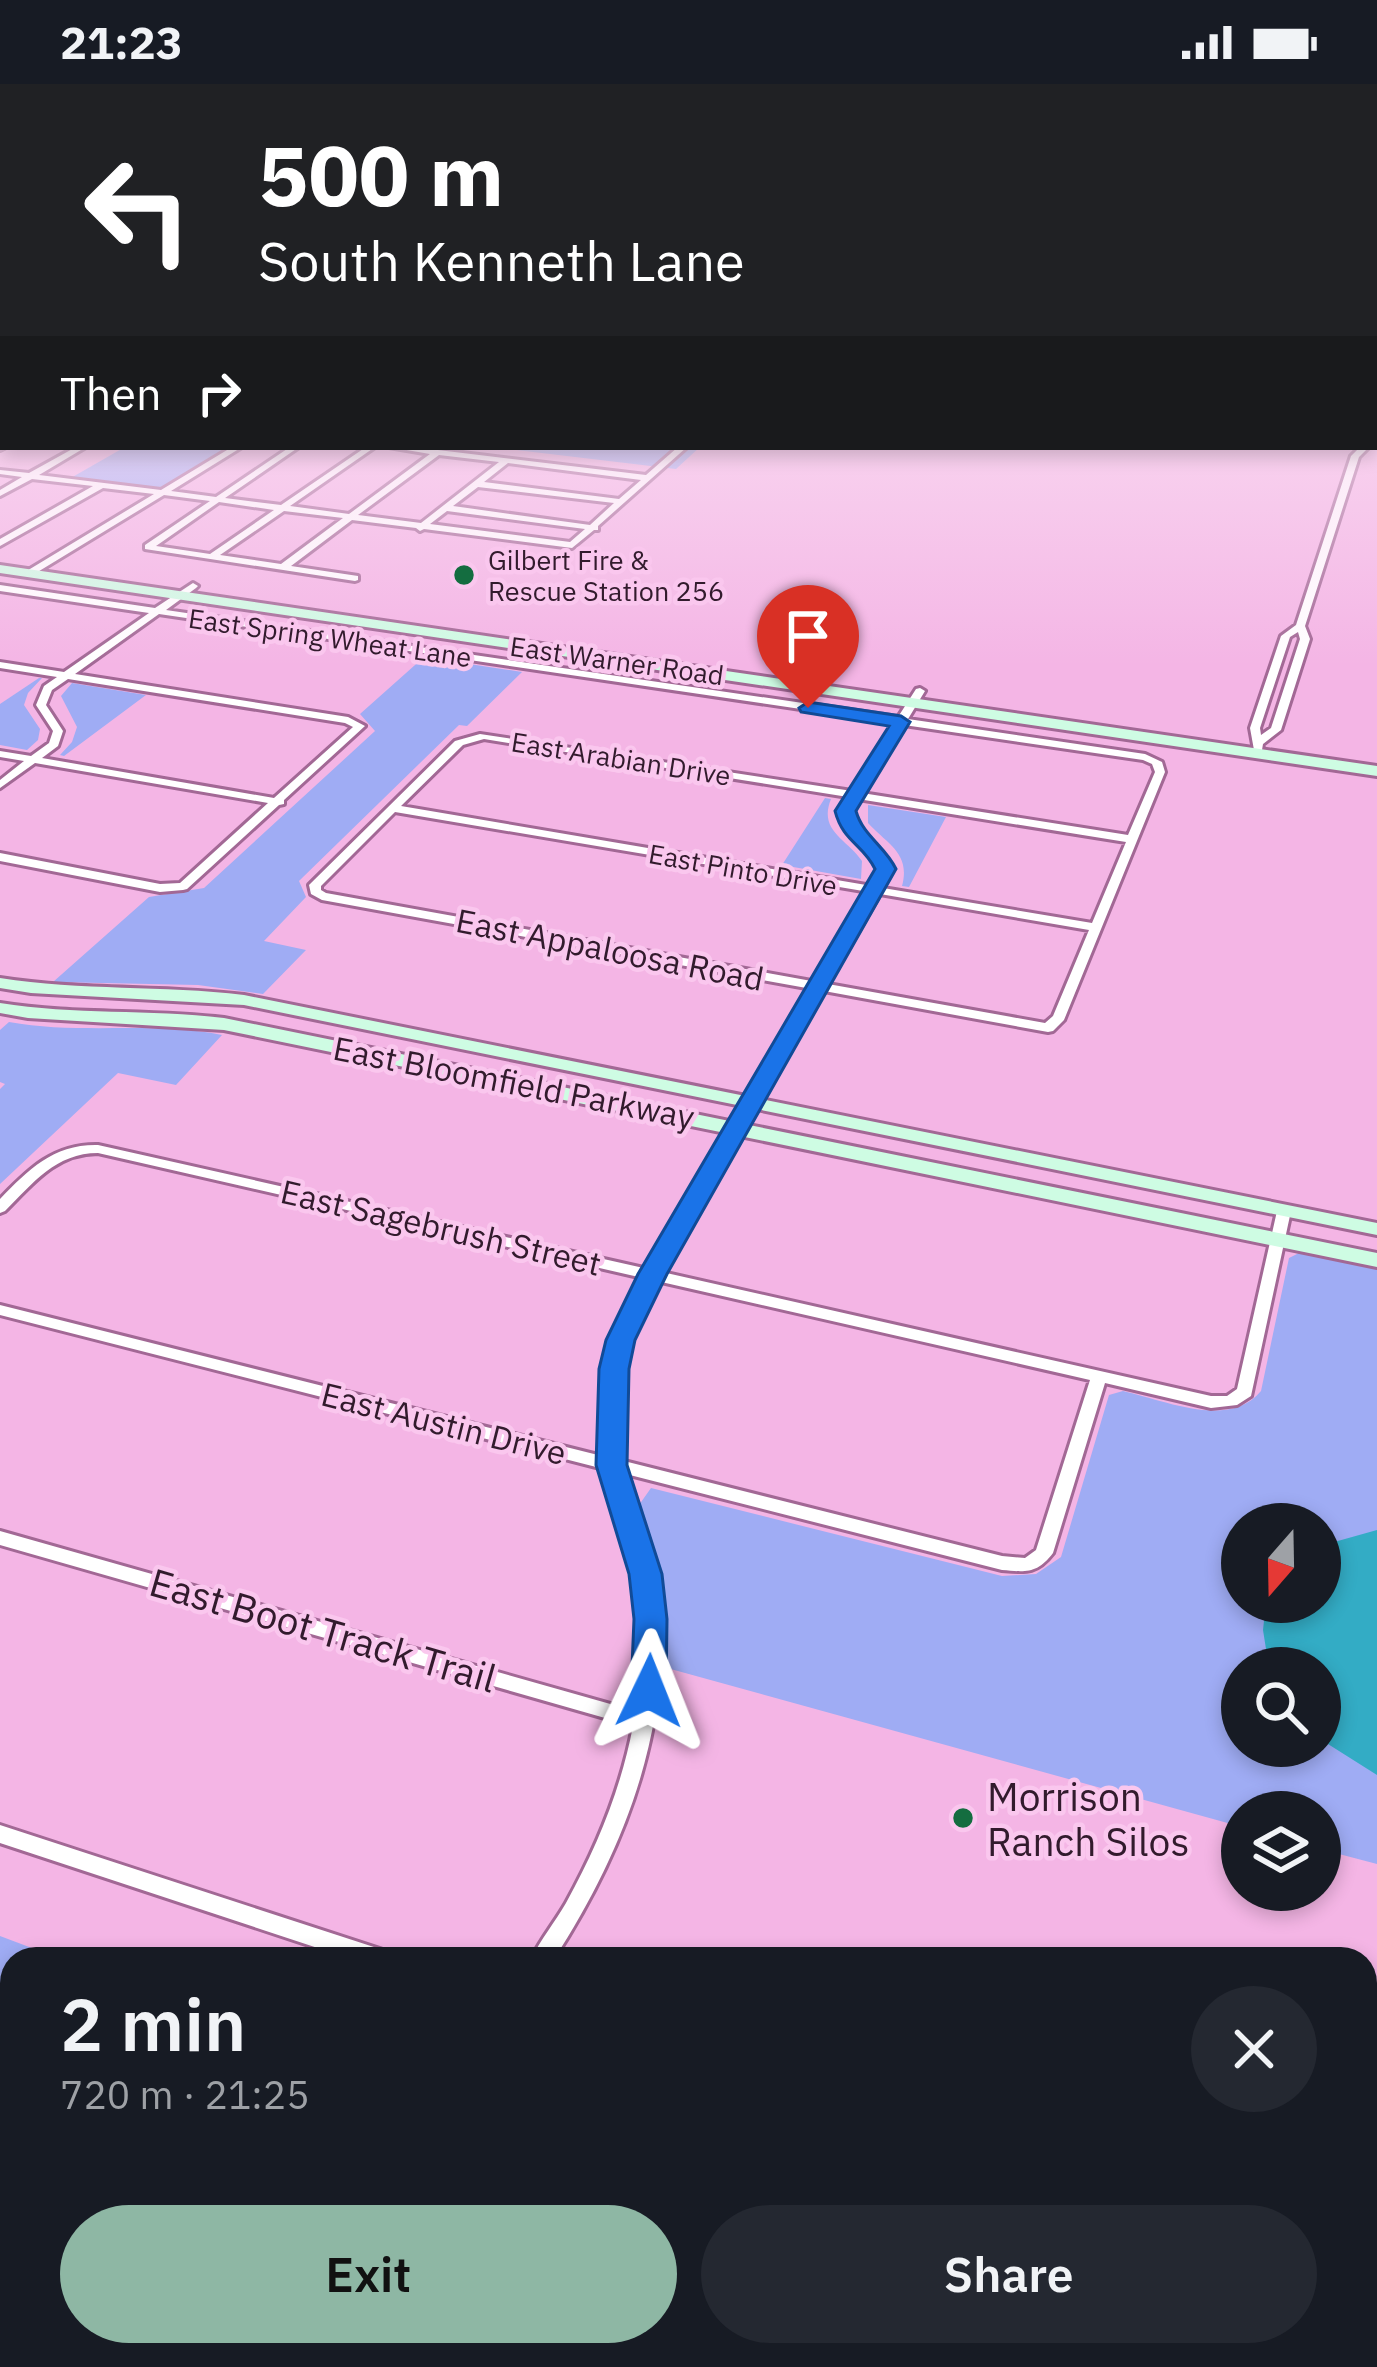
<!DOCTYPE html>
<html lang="en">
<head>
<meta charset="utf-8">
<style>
  body { margin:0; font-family:"IBM Plex Sans",sans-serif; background:#242831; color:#f1f3f6; height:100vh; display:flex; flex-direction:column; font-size:45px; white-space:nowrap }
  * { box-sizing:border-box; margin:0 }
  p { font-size:39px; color:#9ea1a6 }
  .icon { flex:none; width:66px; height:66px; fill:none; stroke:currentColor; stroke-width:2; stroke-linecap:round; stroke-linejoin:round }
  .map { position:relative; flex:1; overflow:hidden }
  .side { position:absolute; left:0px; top:1863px; width:1377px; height:420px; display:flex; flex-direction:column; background:#171b24; border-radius:36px 36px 0 0; box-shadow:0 6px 18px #0003 }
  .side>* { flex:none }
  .banner { position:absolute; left:0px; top:0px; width:1377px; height:366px; box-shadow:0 6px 18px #0003; background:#202124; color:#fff; overflow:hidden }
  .needle { width:78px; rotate:200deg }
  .controls { position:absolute; left:1221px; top:1419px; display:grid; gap:24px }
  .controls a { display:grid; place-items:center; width:120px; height:120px; border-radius:50%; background:#171b24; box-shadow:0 6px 18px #0003; font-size:60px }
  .pin { position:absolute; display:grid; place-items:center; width:102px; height:102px; color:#fff; margin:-123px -51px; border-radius:50% 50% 50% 0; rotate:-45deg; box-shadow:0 0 12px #0007 }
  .pin .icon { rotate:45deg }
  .me { position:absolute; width:132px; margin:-66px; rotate:2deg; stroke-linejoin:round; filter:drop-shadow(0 0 9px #0008) }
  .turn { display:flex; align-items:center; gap:42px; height:252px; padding:0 60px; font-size:54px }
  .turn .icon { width:156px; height:156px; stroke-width:2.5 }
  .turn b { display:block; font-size:84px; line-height:102px }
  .then { display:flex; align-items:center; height:114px; padding:0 60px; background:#0003; gap:24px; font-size:45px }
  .round { display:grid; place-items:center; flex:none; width:126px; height:126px; border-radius:63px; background:#242831 }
  .overview { display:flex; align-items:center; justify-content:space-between; height:204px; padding:0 60px }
  h1 { font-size:72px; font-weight:600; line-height:90px }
  .cta { display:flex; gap:24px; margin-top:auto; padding:24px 60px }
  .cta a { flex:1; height:138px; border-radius:72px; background:#8eb7a4; color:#111; font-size:48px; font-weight:600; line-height:138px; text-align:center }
  .cta a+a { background:#242831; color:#f1f3f6 }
  .status { display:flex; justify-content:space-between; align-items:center; height:84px; padding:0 60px; background:#171b24; direction:ltr }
  .status svg { height:33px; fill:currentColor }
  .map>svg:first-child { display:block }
  .green { fill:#9facf4; fill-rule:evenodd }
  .water { fill:#33acc5 }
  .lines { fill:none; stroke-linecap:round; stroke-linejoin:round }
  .street-casing { stroke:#a26895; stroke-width:6 }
  .secondary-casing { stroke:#a26895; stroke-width:6 }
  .street { fill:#fff; fill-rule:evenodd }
  .secondary { fill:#cefce3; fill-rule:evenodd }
  .route { fill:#1a73e8; stroke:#114b97; stroke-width:3 }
  .poi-dot { fill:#146d40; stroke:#fac7ee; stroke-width:4.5 }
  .labels { text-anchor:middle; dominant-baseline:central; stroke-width:9; stroke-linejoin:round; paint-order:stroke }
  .far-poi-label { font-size:27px; fill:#321b2d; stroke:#fac7ee; text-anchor:start }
  .far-street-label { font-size:27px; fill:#321b2d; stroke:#fac7ee }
  .street-label { font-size:33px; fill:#321b2d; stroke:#fac7ee }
  .near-street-label { font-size:39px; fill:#321b2d; stroke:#fac7ee }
  .near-poi-label { font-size:39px; fill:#321b2d; stroke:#fac7ee; text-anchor:start }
</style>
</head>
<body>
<div class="status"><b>21:23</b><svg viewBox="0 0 49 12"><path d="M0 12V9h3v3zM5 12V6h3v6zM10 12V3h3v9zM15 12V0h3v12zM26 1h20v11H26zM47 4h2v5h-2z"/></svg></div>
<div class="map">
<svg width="1377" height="2283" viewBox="0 0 1377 2283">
  <rect width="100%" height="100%" fill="#f4b5e5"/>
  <!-- green -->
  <path class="green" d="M 125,363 L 244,363 L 172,409 L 69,395 Z
    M 491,363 L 700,363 L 676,385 Z
    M 424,573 L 522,588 L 467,642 L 459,641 L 299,797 L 306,813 L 264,857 L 306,866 L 263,910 L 198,901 L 53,898 L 149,813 L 204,804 L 375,647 L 360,630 Z
    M 39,594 L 42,594 L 28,609 L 24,621 L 40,645 L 38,656 L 27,666 L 0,661 L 0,620 Z
    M 72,599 L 146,611 L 64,672 L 60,671 L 72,658 L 77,643 L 61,612 Z
    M 825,714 L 831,715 C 818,747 847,755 862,777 L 861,795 L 782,781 Z
    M 868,721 L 946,733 L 909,803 L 902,802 C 911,769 887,760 868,739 Z
    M 9,938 C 79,951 152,937 222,951 L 176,1001 L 118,989 L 0,1100 L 0,1005 L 5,1000 L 0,998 L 0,946 Z
    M 1303,1167 L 1377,1181 L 1377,1780 L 1320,1765 L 1320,1728 L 1242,1728 L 1242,1743 L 667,1584 L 659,1488 L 639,1421 L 651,1404 L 1002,1492 L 1036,1490 L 1061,1473 L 1109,1311 L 1123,1307 C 1164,1316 1229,1346 1261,1307 L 1289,1174 ZM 1242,1440 L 1320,1440 L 1320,1518 L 1242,1518 ZM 1242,1584 L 1320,1584 L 1320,1662 L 1242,1662 Z
    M 0,1852 L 61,1875 L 12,1875 L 12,2013 L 0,2009 Z
    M 291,2271 L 1287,2271 L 1327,2283 L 322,2283 Z"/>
  <!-- water -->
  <path class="water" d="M 1377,1446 L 1377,1691 L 1320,1655 L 1320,1584 L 1269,1584 L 1263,1546 L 1266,1518 L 1320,1518 L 1320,1462 Z"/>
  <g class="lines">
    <!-- street casing -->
    <g class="street-casing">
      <path id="street" d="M 3,281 L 3,285 L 0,286 L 0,282 Z
        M 0,316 L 3,316 L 3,320 L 0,320 Z
        M 1374,343 L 1377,343 L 1377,347 L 1374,347 Z
        M 0,346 L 3,346 L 3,350 L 0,350 Z
        M 0,360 L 3,360 L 3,363 L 6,363 L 0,366 Z
        M 76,363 L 86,363 L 39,391 L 161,406 L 232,363 L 242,363 L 171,407 L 216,413 L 290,363 L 299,363 L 225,414 L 281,421 L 366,363 L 375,363 L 290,422 L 349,430 L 430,370 L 389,363 L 438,366 L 646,391 L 678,363 L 687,363 L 598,442 L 598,446 L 594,446 L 572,464 L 424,445 L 420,447 L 416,444 L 352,436 L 291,482 L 358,492 L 358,496 L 355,497 L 145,465 L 145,461 L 210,417 L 164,411 L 31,492 L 25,492 L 25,488 L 154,410 L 103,404 L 0,462 L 0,455 L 93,402 L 32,395 L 0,412 L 0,406 L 22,393 L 0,390 L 0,386 L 29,389 ZM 439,371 L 499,378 L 421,439 L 358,431 ZM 508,379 L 641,396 L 619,415 L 484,398 ZM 478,403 L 614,419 L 590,441 L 453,422 ZM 219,418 L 274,426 L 210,470 L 156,462 ZM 284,427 L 343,434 L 281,480 L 220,471 ZM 447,427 L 585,445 L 570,458 L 430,440 Z
        M 1360,363 L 1369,363 L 1359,373 L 1305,542 L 1310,555 L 1281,646 L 1263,660 L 1262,666 L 1254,666 L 1250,644 L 1281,552 L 1296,541 L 1351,372 ZM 1298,548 L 1300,555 L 1271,644 L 1261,651 L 1260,644 L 1290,553 Z
        M 193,499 L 198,502 L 196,504 L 166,526 L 898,633 L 916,605 L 920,604 L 925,607 L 908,635 L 1145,670 L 1162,678 L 1165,688 L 1064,936 L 1053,947 L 1048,948 L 824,907 L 662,1188 L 1211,1312 L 1227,1312 L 1237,1305 L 1277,1127 L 1284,1122 L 1291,1127 L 1251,1312 L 1237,1321 L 1211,1324 L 1105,1299 L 1053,1469 C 1037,1490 1026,1488 1002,1486 L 622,1389 C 631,1422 646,1452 653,1485 C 681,1623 628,1761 554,1875 L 531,1875 C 541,1855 555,1838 566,1819 C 597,1763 621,1705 633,1642 L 0,1461 L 0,1447 L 635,1627 C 642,1578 645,1524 633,1475 C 625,1444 611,1415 604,1385 L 0,1231 L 0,1221 L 602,1372 C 593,1309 614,1249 643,1194 L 98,1069 C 56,1069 33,1099 5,1127 L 0,1129 L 0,1115 C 29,1085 54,1060 98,1061 L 648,1185 L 812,905 L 322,816 L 311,810 L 309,801 L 455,657 L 480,650 L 852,707 L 895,639 L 159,530 L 75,590 L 348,633 L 365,642 L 284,716 L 284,720 L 279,721 L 187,805 L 183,806 L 160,808 L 0,777 L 0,769 L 160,800 L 180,799 L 268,719 L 35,679 L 0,704 L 0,696 L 24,677 L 0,673 L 0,667 L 31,672 L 49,659 L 53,647 L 36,621 L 44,602 L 57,593 L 0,584 L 0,578 L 64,588 L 149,529 L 0,507 L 0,501 L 155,524 ZM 68,595 L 345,639 L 353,643 L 274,714 L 42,674 L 58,662 L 63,647 L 46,621 L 52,606 ZM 904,641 L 1143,676 L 1152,680 L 1155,688 L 1128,751 L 862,709 ZM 484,655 L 848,713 L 839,727 C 844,752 866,764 879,785 L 872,802 L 401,722 L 463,661 ZM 858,715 L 1126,758 L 1092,839 L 883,804 L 891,785 C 878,764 856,751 851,727 ZM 395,728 L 869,808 L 817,898 L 326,809 L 321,806 L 321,802 ZM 880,810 L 1089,846 L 1053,932 L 1045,939 L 828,900 ZM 657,1197 L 1090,1296 L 1036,1466 L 1025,1474 L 1002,1472 L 620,1376 C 610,1313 628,1253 657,1197 Z
        M 0,1741 L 380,1865 L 388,1868 L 391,1875 L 351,1875 L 0,1759 Z
        M 0,1999 L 12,2004 L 12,2026 L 0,2021 Z
        M 12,2265 L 12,2271 L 39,2271 C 32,2283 16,2283 0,2283 L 0,2273 Z"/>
    </g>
    <!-- secondary casing -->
    <g class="secondary-casing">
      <path id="secondary" d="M 0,481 L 1377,682 L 1377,692 L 0,489 Z
        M 0,894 C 81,907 163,901 244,911 L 1377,1139 L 1377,1151 L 244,921 L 31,909 L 0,904 Z
        M 0,919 C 74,931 149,925 224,934 L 1377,1169 L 1377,1183 L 224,946 L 28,934 L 0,929 Z"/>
    </g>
    <!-- street -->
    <use href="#street" class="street"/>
    <!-- secondary -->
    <use href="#secondary" class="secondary"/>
  </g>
  <!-- sky -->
  <linearGradient id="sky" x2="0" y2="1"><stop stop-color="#5fb1da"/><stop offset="0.45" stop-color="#fadef3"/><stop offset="1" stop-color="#fadef3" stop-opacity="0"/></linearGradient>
  <rect width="1377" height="582" fill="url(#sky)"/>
  <!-- route -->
  <path class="route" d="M 808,618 L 901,632 L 910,638 L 856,727 C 863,752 885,762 896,785 L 667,1190 L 635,1256 L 629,1285 L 627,1381 L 662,1490 L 667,1535 L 666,1607 L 661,1617 L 649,1621 L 636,1617 L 631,1607 L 634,1535 L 629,1490 L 596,1381 L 599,1285 L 606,1256 L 638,1190 L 875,785 C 863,760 843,758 835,727 L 889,642 L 801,628 L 799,624 Z"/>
  <!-- markers -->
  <g class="poi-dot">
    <circle cx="464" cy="491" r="12"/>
    <circle cx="963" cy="1734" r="12"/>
  </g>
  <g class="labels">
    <!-- far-poi labels -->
    <g class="far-poi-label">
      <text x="488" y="475">Gilbert Fire &amp;<tspan x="488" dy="31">Rescue Station 256</tspan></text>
    </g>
    <!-- far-street labels -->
    <g class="far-street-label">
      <text transform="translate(330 553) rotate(8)">East Spring Wheat Lane</text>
      <text transform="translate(617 576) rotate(8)">East Warner Road</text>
      <text transform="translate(621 674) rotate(9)">East Arabian Drive</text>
      <text transform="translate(743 785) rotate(10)">East Pinto Drive</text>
    </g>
    <!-- street labels -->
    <g class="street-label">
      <text transform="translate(610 865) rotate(11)">East Appaloosa Road</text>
      <text transform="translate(514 998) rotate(11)">East Bloomfield Parkway</text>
      <text transform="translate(441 1143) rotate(13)">East Sagebrush Street</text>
      <text transform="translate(444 1339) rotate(14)">East Austin Drive</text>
    </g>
    <!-- near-street labels -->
    <g class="near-street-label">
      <text transform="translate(323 1546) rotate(16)">East Boot Track Trail</text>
    </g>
    <!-- near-poi labels -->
    <g class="near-poi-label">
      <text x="987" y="1712">Morrison<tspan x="987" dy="45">Ranch Silos</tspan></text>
    </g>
  </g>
</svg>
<div class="controls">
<a><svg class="needle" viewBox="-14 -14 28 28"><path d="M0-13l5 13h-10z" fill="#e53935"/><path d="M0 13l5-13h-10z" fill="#9ea1a6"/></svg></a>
<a><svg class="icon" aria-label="search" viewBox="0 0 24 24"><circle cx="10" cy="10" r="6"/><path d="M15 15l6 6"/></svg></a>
<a><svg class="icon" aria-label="layers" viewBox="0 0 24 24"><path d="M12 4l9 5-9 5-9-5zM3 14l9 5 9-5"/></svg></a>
</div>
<div class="pin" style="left:808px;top:624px;background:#d93025"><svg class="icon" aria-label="arrive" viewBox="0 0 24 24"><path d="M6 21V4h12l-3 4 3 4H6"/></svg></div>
<svg class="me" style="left:649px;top:1607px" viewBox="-20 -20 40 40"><path d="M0-17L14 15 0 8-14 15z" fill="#1a73e8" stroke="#fff" stroke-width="4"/></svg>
<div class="banner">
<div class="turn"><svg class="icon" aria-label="left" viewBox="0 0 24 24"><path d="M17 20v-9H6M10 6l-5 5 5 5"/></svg><div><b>500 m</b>South Kenneth Lane</div></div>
<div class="then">Then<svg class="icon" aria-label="right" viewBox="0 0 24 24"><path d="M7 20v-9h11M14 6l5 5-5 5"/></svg></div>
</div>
<section class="side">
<div class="overview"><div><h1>2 min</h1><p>720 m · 21:25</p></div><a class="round"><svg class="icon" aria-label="close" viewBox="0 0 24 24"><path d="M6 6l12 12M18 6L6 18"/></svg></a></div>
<div class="cta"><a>Exit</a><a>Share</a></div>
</section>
</div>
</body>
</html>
